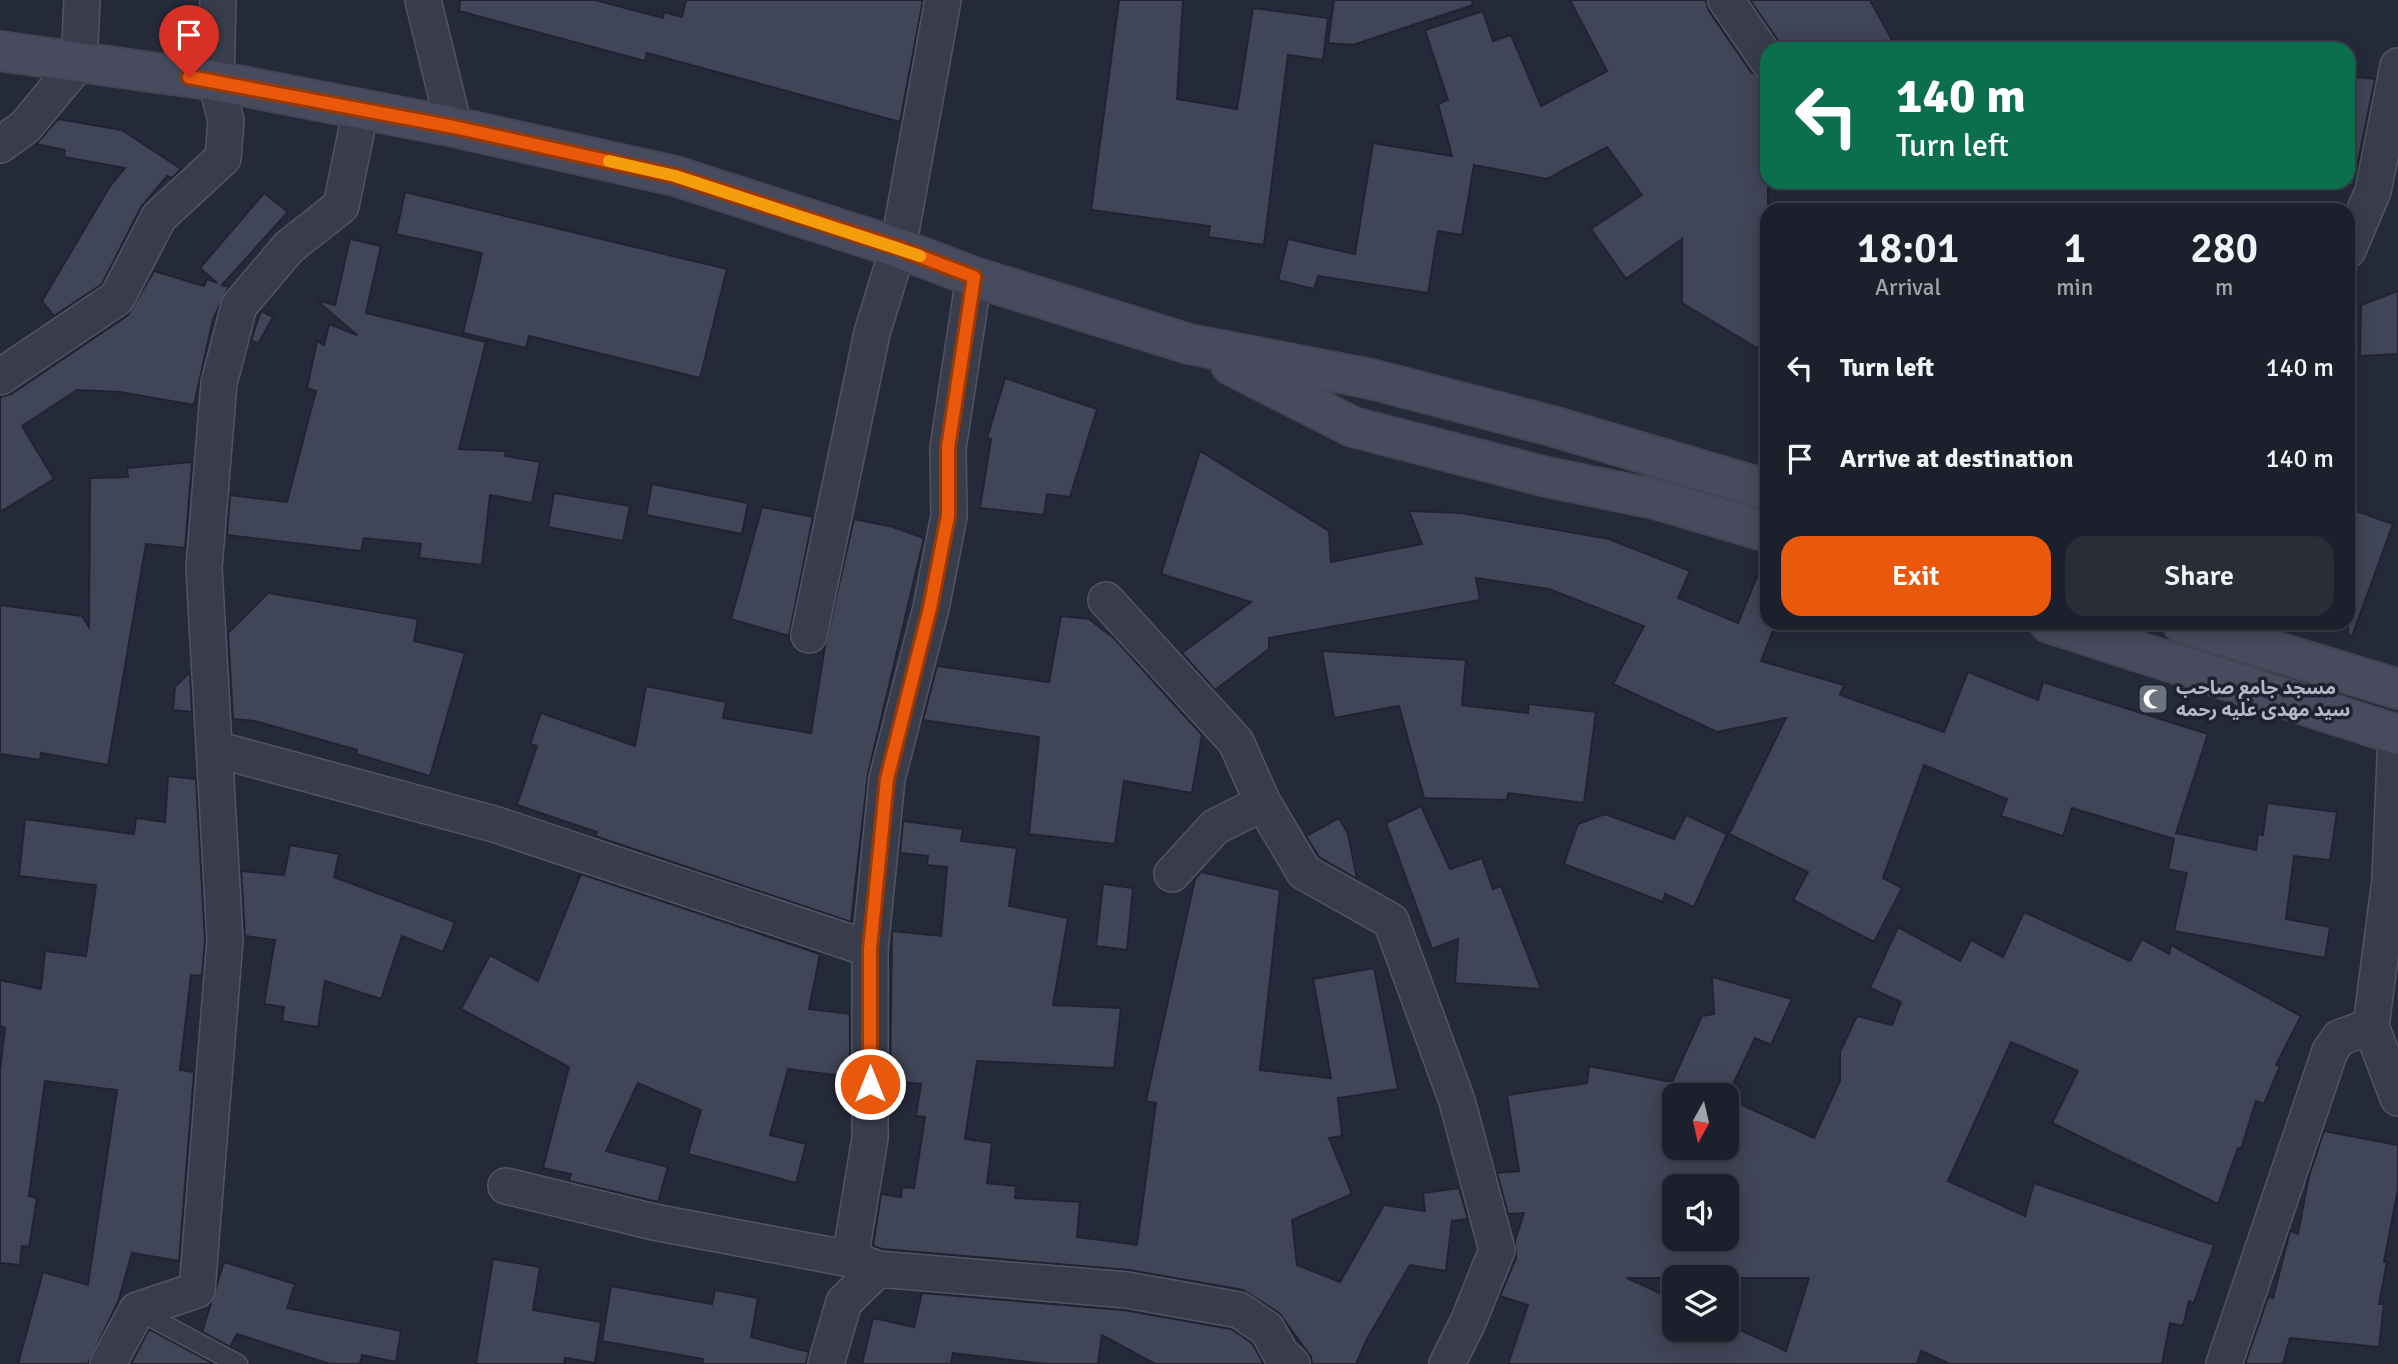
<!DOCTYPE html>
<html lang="en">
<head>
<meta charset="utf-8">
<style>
  body { margin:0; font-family:Signika,"Noto Sans Arabic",sans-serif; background:#292d38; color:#f1f3f6; height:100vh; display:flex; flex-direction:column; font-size:26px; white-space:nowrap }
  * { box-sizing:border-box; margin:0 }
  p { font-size:23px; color:#a0a3a9 }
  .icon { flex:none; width:38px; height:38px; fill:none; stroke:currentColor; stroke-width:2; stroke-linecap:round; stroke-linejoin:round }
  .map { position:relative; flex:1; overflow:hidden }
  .drawer { position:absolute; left:1760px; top:203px; width:595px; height:427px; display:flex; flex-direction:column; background:#1c202c; border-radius:21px; box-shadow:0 4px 18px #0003,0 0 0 2px #3a3e48 }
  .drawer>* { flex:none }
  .banner { position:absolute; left:1760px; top:42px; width:595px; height:147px; border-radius:21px; box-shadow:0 4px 18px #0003,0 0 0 2px #3a3e48; background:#0b6e4f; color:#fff; overflow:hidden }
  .needle { width:46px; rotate:188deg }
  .buttons { position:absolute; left:1662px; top:1083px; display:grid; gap:14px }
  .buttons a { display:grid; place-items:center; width:77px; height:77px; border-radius:14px; background:#1c202c; box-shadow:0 4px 18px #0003,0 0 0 2px #3a3e48; font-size:35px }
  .pin { position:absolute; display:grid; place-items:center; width:60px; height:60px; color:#fff; margin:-72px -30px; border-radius:50% 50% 50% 0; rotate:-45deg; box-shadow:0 0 7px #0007 }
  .pin .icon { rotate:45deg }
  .me { position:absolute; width:77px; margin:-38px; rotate:0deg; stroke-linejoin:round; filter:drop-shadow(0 0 5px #0008) }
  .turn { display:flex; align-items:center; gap:24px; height:147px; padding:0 21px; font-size:32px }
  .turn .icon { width:91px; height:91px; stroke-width:2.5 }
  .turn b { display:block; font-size:49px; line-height:60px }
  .eta { display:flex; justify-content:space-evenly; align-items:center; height:119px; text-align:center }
  .eta b { font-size:42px; font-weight:600; line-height:49px }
  .primary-button { display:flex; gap:14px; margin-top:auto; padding:14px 21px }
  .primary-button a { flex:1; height:80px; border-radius:21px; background:#ea580c; color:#fff; font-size:28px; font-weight:600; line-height:80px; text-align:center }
  .primary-button a+a { background:#292d38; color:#f1f3f6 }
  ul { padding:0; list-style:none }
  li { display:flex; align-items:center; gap:21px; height:91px; padding:0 21px }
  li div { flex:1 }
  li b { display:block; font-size:26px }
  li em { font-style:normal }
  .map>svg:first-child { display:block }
  .building { fill:#404557; stroke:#202432; stroke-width:2; fill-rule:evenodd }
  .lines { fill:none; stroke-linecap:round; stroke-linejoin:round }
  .service-casing { stroke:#515563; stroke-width:21 }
  .minor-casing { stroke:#515563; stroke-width:38 }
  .secondary-casing { stroke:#424654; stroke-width:42 }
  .service { stroke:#393d4b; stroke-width:18 }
  .minor { stroke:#393d4b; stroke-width:35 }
  .secondary { stroke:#474b5d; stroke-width:38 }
  .route-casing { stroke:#983908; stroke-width:18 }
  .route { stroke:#ea580c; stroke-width:12 }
  .slow { stroke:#f59e0b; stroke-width:12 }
  .labels { text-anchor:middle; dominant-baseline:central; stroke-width:7; stroke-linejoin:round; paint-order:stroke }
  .poi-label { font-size:19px; font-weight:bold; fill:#b5b8c6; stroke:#1e222f; text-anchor:start }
</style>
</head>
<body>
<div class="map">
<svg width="2398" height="1364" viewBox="0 0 2398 1364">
  <rect width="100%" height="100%" fill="#252a3a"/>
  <!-- building -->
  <path class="building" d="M 460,0 L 595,0 L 663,18 L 664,12 L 682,17 L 686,0 L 923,0 L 900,122 L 647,53 L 645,61 L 459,11 Z
    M 1119,0 L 1183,0 L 1177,99 L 1237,109 L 1253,8 L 1328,18 L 1323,60 L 1288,55 L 1264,245 L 1208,237 L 1210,226 L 1091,210 Z
    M 1334,0 L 1472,0 L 1473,5 L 1353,45 L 1328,43 Z
    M 1570,0 L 1706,0 L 1709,11 L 1751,72 L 1768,81 L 1768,329 L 1757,348 L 1682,303 L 1682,239 L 1626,279 L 1591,229 L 1642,195 L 1607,147 L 1547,179 L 1474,165 L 1462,235 L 1438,231 L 1428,293 L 1318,276 L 1314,289 L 1278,280 L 1288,239 L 1355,254 L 1373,143 L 1452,156 L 1438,104 L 1448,100 L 1425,30 L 1483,11 L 1493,41 L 1511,35 L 1541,106 L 1607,71 Z
    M 1750,0 L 1870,0 L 1897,49 L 1784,49 Z
    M 2348,76 L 2375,79 L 2353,186 L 2348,184 Z
    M 58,119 L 122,130 L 181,169 L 172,178 L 167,176 L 141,207 L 102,284 L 54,316 L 42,301 L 110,186 L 125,168 L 64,157 L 65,150 L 36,144 Z
    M 405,192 L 727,269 L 700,378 L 529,336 L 526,348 L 463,333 L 482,253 L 396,234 Z
    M 264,193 L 288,212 L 222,285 L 229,287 L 213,319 L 194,405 L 120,392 L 77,390 L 22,426 L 54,479 L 0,512 L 0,397 L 11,394 L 128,315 L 154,271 L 204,286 L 207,279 L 217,283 L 200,268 Z
    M 350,239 L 381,246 L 366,313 L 486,342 L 459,449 L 506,451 L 505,456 L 540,462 L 532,503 L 490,495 L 482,565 L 419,558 L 421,544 L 364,538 L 361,551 L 227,535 L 230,495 L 287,502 L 316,391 L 307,388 L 317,341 L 324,345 L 329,324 L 357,335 L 316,300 L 335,305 Z
    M 2398,291 L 2398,354 L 2360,356 L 2361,305 Z
    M 261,311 L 273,317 L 258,344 L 251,340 Z
    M 1005,378 L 1097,409 L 1070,497 L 1047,494 L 1044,515 L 980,508 L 991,439 L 987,438 Z
    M 1200,451 L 1329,531 L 1331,562 L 1422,544 L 1409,511 L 1461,513 L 1609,539 L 1690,571 L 1678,598 L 1738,623 L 1766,555 L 1768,623 L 1776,623 L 1761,661 L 1844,685 L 1840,695 L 1944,732 L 1968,672 L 2038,700 L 2043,682 L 2208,734 L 2176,833 L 2256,850 L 2258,834 L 2263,835 L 2267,803 L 2337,812 L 2330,860 L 2294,856 L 2286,919 L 2330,927 L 2325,958 L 2174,931 L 2187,873 L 2168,869 L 2174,839 L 2072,808 L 2063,836 L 2001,816 L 2007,799 L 1924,765 L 1883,878 L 1902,888 L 1874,942 L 1793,900 L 1808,872 L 1729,834 L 1786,718 L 1717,732 L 1613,684 L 1644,626 L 1549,589 L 1476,578 L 1480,600 L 1269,638 L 1269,649 L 1215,690 L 1182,653 L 1251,602 L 1161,574 Z
    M 192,462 L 185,548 L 146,544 L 108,765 L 41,753 L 40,760 L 0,754 L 0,605 L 82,616 L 89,627 L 90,478 L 128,477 L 127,468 Z
    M 652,484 L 748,503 L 742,534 L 646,515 Z
    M 554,493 L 630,506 L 623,541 L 548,527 Z
    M 762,507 L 813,517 L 789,636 L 731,619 Z
    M 2348,508 L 2393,524 L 2352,636 L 2348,635 Z
    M 854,519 L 893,527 L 924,538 L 868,774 L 851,922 L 595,836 L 597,832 L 517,805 L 537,746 L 530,744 L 541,713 L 635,746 L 646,686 L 726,702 L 723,718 L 811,733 L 825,646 Z
    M 268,593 L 418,619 L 414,641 L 465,653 L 430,776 L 356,754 L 357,750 L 255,721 L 233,719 L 228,633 Z
    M 1061,616 L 1089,619 L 1115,639 L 1202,735 L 1192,793 L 1124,781 L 1115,844 L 1029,834 L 1039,737 L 923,720 L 937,666 L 1049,682 Z
    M 1322,651 L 1466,660 L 1462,705 L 1528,713 L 1529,704 L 1596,712 L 1584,803 L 1508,793 L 1507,800 L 1424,798 L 1399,706 L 1334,718 Z
    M 190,672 L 192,712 L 173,710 L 175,687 Z
    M 168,776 L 196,779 L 205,940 L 202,976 L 191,975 L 180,1070 L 194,1072 L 179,1261 L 132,1253 L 118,1302 L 88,1364 L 18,1364 L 43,1272 L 88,1285 L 117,1090 L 45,1081 L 29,1196 L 37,1198 L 29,1247 L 22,1246 L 20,1265 L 0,1263 L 0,1071 L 5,1028 L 0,1026 L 0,980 L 41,989 L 45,951 L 86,956 L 96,885 L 19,876 L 25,819 L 134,834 L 136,818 L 165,822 Z
    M 1421,806 L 1450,869 L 1482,858 L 1493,889 L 1501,886 L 1541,989 L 1455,983 L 1458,939 L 1432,949 L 1386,823 Z
    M 1605,814 L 1674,839 L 1686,815 L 1727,834 L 1694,907 L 1665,894 L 1663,902 L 1564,864 L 1578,824 Z
    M 1339,818 L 1348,834 L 1357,879 L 1319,857 L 1306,836 Z
    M 903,821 L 963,829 L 961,841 L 1017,848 L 1009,906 L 1068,918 L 1053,1005 L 1121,1008 L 1114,1068 L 977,1061 L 965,1139 L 992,1143 L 987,1183 L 1016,1186 L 1015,1198 L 1080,1202 L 1077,1237 L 1137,1245 L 1156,1103 L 1146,1101 L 1195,879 L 1201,872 L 1280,890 L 1260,1070 L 1331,1078 L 1313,979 L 1374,968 L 1398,1089 L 1338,1098 L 1342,1136 L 1329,1138 L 1352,1194 L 1292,1220 L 1297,1265 L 1340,1282 L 1384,1205 L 1425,1211 L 1423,1193 L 1459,1188 L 1468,1219 L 1452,1221 L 1446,1271 L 1410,1265 L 1367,1339 L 1356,1364 L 1312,1364 L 1311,1357 L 1279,1313 L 1243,1290 L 1129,1270 L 882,1249 L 873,1246 L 881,1194 L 901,1197 L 902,1187 L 914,1188 L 925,1117 L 916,1116 L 921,1084 L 890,1081 L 892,931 L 941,936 L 947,867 L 927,865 L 928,856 L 900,853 Z
    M 290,845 L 339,854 L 334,877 L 455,922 L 443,952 L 402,936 L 381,999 L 325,981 L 318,1027 L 282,1021 L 284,1007 L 264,1004 L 275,940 L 245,936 L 241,871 L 284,875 Z
    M 581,874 L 820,954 L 809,1009 L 850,1014 L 850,1077 L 788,1069 L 770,1135 L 806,1144 L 796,1183 L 688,1154 L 701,1110 L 638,1083 L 606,1151 L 668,1167 L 658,1202 L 569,1181 L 571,1174 L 543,1168 L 569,1067 L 461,1009 L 490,955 L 538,981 Z
    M 1103,884 L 1133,888 L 1127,950 L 1096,946 Z
    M 2024,912 L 2130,961 L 2142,939 L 2169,954 L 2171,945 L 2301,1016 L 2276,1065 L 2280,1066 L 2264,1104 L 2256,1101 L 2241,1149 L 2238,1148 L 2218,1204 L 2052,1123 L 2078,1071 L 2011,1042 L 1948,1181 L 2025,1216 L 2034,1183 L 2214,1245 L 2194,1303 L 2189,1301 L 2183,1326 L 2170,1323 L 2162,1364 L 1950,1364 L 1921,1351 L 1917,1364 L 1508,1364 L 1528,1305 L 1500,1296 L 1516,1258 L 1515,1241 L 1524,1213 L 1508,1214 L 1497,1173 L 1519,1171 L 1507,1095 L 1587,1083 L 1589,1066 L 1672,1082 L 1702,1016 L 1714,1014 L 1712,977 L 1792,999 L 1771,1045 L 1755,1038 L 1727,1097 L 1675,1096 L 1675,1148 L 1727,1148 L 1727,1098 L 1814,1138 L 1840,1081 L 1840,1052 L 1857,1016 L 1892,1025 L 1901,1002 L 1870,988 L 1898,927 L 1960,961 L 1971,940 L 2003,957 ZM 1675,1186 L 1727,1186 L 1727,1239 L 1675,1239 ZM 1627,1278 L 1809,1278 L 1786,1351 L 1727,1324 L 1727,1330 L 1675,1330 L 1675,1300 Z
    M 2324,1131 L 2398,1145 L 2398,1189 L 2384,1262 L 2387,1262 L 2379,1304 L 2384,1304 L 2379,1347 L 2290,1338 L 2283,1364 L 2245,1364 L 2268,1297 L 2273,1298 L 2290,1231 L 2298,1234 L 2309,1176 Z
    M 493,1259 L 540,1267 L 533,1310 L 601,1322 L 595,1363 L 565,1358 L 564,1364 L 476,1364 Z
    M 224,1262 L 295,1284 L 287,1308 L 401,1331 L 396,1362 L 362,1355 L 360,1364 L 330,1364 L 237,1334 L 230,1347 L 202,1332 Z
    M 611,1286 L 712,1304 L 715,1290 L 758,1298 L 751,1337 L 809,1352 L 806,1364 L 702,1364 L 703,1359 L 602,1341 Z
    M 922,1293 L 1124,1310 L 1231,1329 L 1252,1343 L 1264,1364 L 1155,1364 L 1102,1335 L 1098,1364 L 1045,1364 L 953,1353 L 951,1364 L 862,1364 L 873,1318 L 914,1327 Z
    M 149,1329 L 214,1364 L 131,1364 Z"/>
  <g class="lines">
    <!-- service casing -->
    <g class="service-casing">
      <path id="service" d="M 139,1311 L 238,1364"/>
    </g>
    <!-- minor casing -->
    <g class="minor-casing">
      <path id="minor" d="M 423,0 L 454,127
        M 1726,0 L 1768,61
        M 0,145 L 25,127 L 79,62 L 82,0
        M 2348,250 L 2373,191 L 2398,66
        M 0,377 L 117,298 L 159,217 L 223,158 L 226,121 L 216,81 L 218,0
        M 1106,600 L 1236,742 L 1263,803 L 1304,872 L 1391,921 L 1457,1101 L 1497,1250 L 1468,1322 L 1447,1364
        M 809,635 L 872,333 L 898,248 L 943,0
        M 2396,735 L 2390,880 L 2371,1026 L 2398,1098
        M 215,749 L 494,824 L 870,949
        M 1172,874 L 1215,827 L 1263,803
        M 506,1186 L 654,1222 L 850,1259 L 878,1269 L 1127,1290 L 1239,1310 L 1267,1329 L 1281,1354 L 1292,1364
        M 850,1259 L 870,1138 L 870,949 L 887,779 L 931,608 L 949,516 L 948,448 L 974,277
        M 108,1364 L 137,1310 L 197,1290 L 225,940 L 204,568 L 219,383 L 239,306 L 289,247 L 341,206 L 361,109
        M 826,1364 L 844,1302 L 878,1269
        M 2224,1364 L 2330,1051 L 2339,1038 L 2371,1026"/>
    </g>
    <!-- secondary casing -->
    <g class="secondary-casing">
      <path id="secondary" d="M 0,51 L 216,81 L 454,127 L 675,176 L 898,248 L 974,277 L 1189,344 L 1371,379 L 1552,426 L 1768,490
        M 1231,365 L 1353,427 L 1547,477 L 1659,500 L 1768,532
        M 2049,623 L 2398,735
        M 2182,623 L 2398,689"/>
    </g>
    <!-- service -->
    <use href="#service" class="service"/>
    <!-- minor -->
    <use href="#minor" class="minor"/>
    <!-- secondary -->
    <use href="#secondary" class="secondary"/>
  </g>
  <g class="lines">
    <!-- route casing -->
    <g class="route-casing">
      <path id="route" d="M 189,77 L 454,127 L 675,176 L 898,248 L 974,277 L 948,448 L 948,516 L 930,608 L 887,779 L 870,949 L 870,1084"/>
    </g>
    <!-- route -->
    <use href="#route" class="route"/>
    <!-- slow -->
    <path class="slow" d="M 609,161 L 675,176 L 920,256"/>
  </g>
  <!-- icons -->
  <defs>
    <g id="mosque-square" transform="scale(1.575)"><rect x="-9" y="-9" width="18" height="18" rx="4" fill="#6b7280" stroke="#1e222f"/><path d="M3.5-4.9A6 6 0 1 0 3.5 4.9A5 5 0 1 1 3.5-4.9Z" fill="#fff"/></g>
  </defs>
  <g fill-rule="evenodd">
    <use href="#mosque-square" x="2153" y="699"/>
  </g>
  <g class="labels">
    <!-- poi labels -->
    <g class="poi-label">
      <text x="2176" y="688">مسجد جامع صاحب<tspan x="2176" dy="22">سید مهدی علیه رحمه</tspan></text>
    </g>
  </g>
</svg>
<div class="buttons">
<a><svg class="needle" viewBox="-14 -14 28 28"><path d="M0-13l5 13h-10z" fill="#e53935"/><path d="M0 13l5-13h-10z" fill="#a0a3a9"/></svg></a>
<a><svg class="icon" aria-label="sound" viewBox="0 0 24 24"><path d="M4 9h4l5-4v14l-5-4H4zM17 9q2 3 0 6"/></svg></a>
<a><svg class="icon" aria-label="layers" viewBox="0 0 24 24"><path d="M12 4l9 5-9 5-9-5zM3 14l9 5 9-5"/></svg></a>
</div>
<div class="pin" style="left:189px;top:77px;background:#d93025"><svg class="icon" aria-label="arrive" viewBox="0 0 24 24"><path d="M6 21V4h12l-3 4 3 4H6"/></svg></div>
<svg class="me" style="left:870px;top:1084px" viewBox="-20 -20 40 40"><circle r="17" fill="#ea580c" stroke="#fff" stroke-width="3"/><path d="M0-11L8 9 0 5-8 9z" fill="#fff"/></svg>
<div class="banner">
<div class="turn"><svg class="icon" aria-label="left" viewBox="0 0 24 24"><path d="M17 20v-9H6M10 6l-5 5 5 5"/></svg><div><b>140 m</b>Turn left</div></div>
</div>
<section class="drawer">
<div class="eta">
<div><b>18:01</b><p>Arrival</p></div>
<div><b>1</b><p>min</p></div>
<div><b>280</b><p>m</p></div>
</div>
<ul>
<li><svg class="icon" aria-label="left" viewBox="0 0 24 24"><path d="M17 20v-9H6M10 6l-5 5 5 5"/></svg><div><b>Turn left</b></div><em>140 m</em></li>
<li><svg class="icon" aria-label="arrive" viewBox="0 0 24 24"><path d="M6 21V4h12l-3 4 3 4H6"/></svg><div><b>Arrive at destination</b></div><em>140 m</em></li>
</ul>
<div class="primary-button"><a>Exit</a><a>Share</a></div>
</section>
</div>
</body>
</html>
